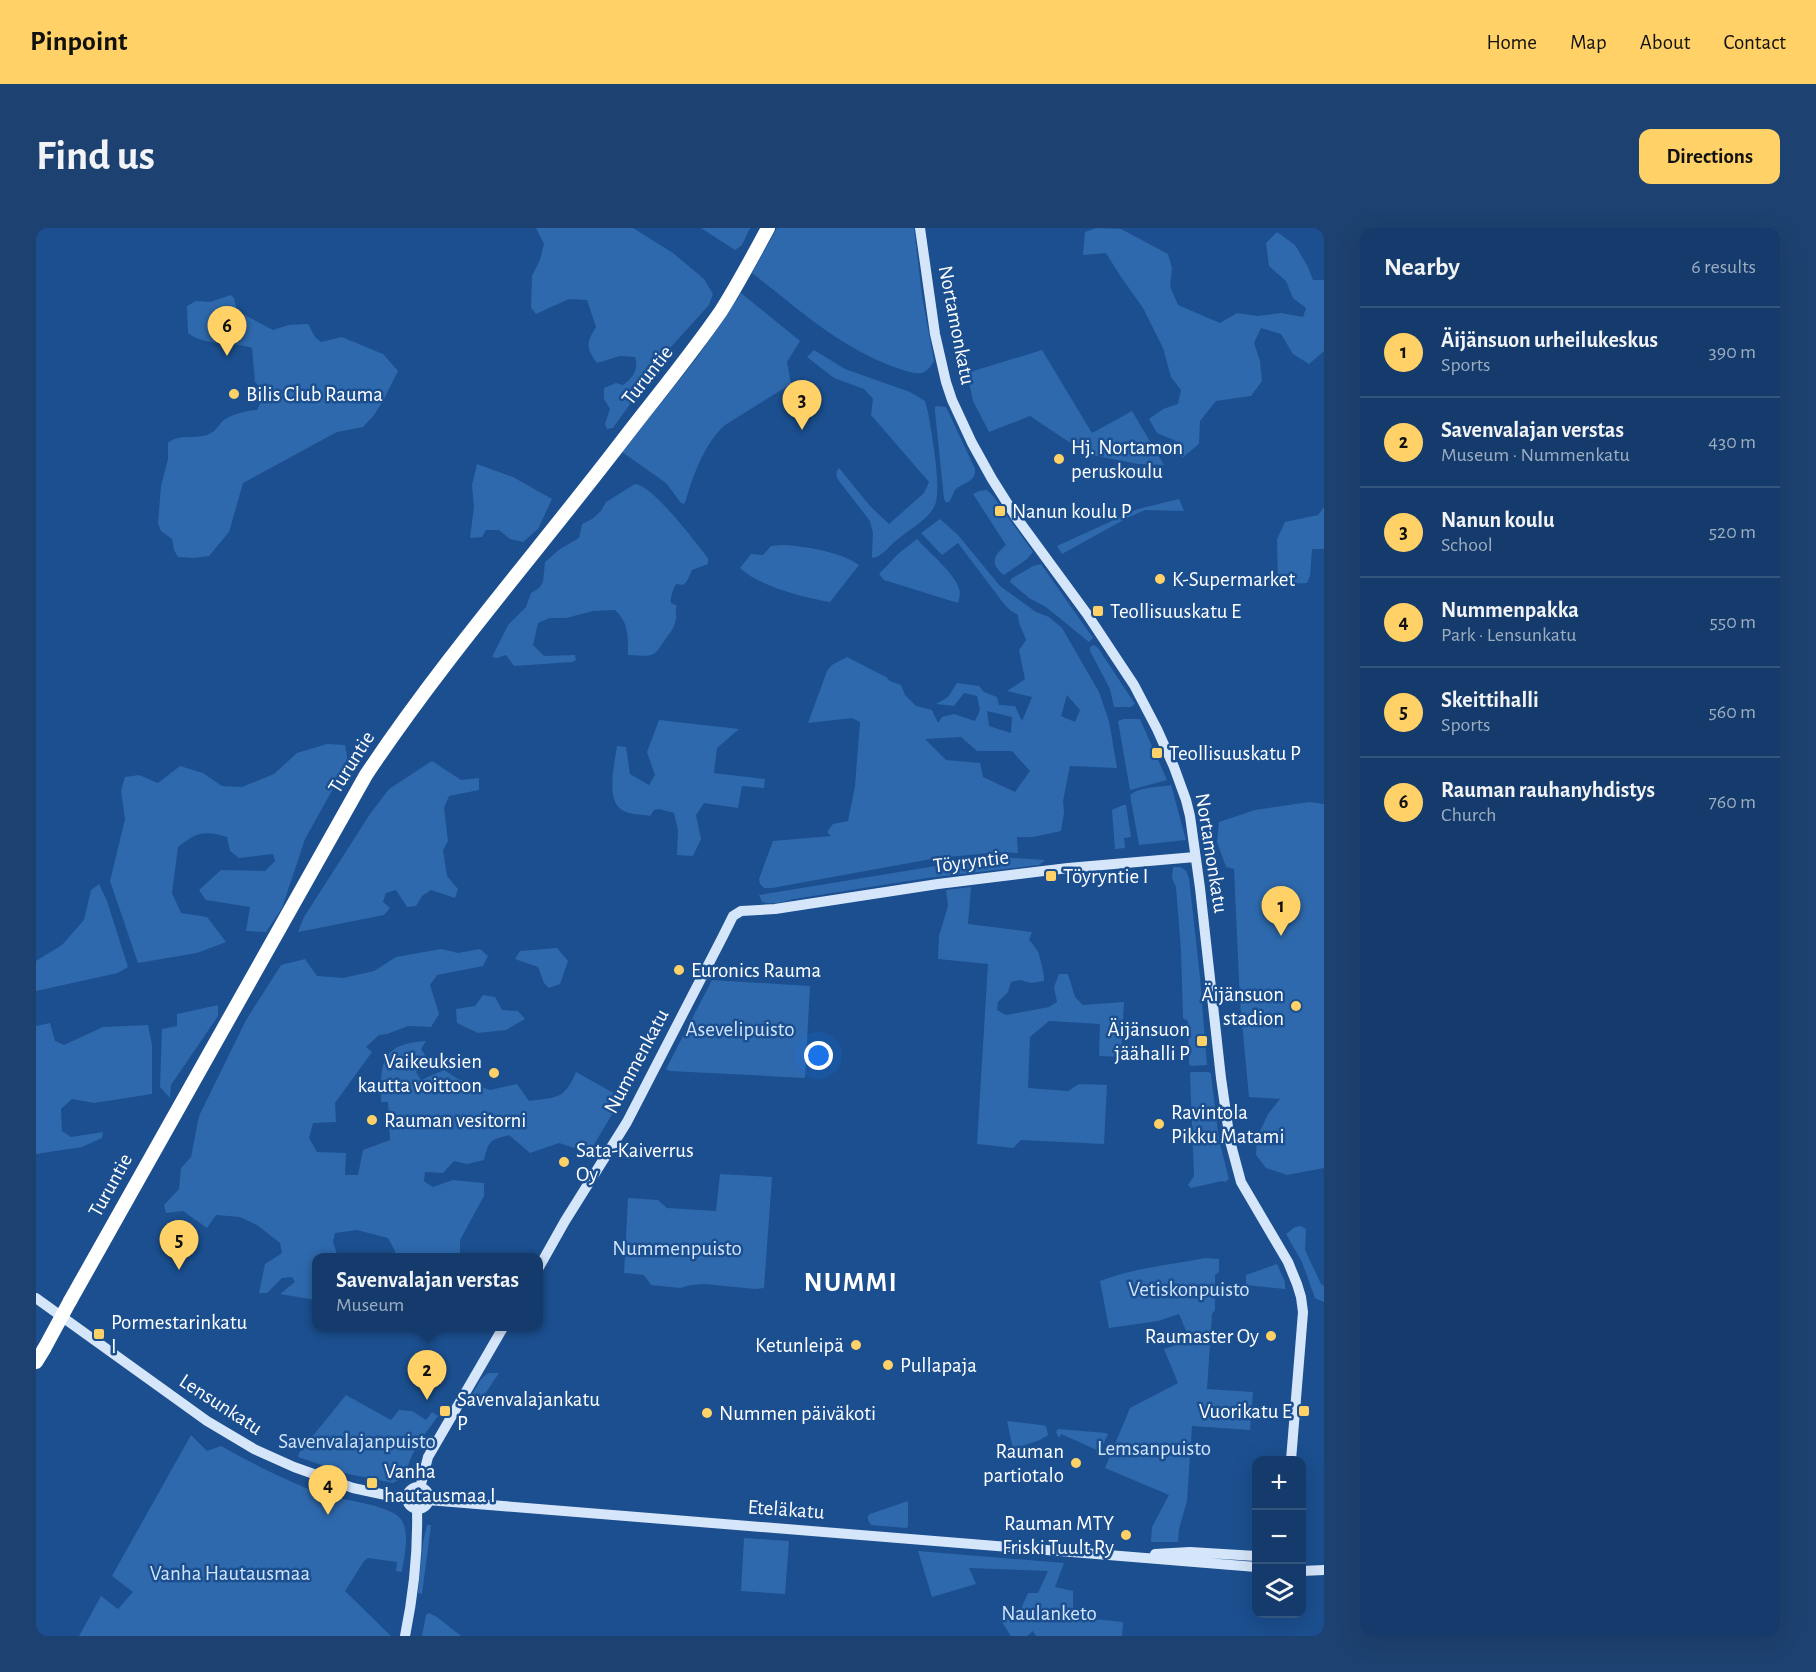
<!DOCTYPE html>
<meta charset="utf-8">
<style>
:root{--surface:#143b6b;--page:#1d4271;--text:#f1f3f6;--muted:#9dadc1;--line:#33557e;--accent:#ffd166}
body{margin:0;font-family:"Alegreya Sans",sans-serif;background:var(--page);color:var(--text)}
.controls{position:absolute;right:18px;bottom:18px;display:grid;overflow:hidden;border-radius:12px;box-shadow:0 6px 24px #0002}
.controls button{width:54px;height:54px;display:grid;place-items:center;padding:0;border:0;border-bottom:2px solid var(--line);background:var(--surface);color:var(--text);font:30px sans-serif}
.you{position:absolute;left:783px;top:828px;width:21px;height:21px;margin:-15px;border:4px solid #fff;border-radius:50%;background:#1a73e8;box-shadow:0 0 0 9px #1a73e833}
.badge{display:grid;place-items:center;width:39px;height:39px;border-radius:50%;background:var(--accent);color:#111;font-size:20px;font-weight:700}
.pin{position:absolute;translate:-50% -50px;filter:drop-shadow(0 2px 3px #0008)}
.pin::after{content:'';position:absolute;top:32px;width:21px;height:18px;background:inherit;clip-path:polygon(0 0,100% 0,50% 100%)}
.popup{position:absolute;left:276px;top:1025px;width:231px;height:78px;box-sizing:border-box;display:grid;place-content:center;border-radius:12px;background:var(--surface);filter:drop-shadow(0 2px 4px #0005);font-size:20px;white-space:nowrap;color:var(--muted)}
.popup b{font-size:22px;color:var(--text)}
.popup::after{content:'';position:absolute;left:50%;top:100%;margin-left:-12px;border:12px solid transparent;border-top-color:var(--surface)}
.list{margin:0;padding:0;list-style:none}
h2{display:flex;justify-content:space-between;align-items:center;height:78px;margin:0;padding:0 24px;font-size:26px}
h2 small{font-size:20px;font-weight:400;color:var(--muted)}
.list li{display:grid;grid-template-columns:39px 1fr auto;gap:18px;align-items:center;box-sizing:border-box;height:90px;padding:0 24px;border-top:2px solid var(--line)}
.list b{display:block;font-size:22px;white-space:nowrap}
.list p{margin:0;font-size:20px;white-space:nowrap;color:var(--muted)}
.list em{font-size:20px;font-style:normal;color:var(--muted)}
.icon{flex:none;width:33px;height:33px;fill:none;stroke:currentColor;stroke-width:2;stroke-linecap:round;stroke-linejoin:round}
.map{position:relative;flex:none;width:1288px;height:1408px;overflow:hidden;border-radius:12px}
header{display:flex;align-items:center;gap:36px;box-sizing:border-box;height:84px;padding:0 30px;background:var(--accent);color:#111}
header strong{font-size:28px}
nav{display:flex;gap:33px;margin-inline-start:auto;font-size:21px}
.intro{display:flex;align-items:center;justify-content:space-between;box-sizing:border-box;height:144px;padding:0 36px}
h1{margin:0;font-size:42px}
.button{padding:15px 27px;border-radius:12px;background:var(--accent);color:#111;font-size:21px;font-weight:700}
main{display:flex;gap:36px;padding:0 36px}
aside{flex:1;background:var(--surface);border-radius:12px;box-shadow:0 6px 24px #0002}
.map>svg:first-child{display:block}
.green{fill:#2e69ad;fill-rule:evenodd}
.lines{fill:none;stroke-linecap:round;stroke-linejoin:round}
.secondary{stroke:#d6e6fa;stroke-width:10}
.highway{stroke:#fff;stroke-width:14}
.highway-bridge{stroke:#fff;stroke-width:14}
.poi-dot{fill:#ffd166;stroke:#1b4f8f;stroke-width:2}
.labels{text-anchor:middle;stroke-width:5;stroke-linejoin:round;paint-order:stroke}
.street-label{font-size:21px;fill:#fff;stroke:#1b4f8f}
.poi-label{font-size:21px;fill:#fff;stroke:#1b4f8f;text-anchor:start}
.park-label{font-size:21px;fill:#cfe3fa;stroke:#1b4f8f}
.district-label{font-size:27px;font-weight:bold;letter-spacing:1.5px;fill:#fff;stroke:#1b4f8f}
</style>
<header>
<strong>Pinpoint</strong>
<nav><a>Home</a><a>Map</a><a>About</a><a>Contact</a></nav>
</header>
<div class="intro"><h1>Find us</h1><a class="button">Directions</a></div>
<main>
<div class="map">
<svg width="1288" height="1408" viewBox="0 0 1288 1408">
<rect width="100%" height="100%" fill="#1b4f8f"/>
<path class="green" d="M 500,0 L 597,0 L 637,25 L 668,51 L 677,66 L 673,77 L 634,120 L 577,200 L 571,201 L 569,196 L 574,181 L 568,171 L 568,160 L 580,155 L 587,157 C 597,150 603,141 599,129 L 584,128 L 561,135 C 550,120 550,115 560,99 L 551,72 L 533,71 L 500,86 L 495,80 L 496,48 L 504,32 L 508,16 Z
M 665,0 L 714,0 L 706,17 L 699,22 Z
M 741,0 L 878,0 L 886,68 L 898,133 C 895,138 891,144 885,145 C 876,146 865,141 858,139 C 803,119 761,80 716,45 Z
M 1060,0 L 1085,1 L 1132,26 L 1136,40 L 1134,58 L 1142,77 L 1184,95 L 1201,85 L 1221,88 L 1245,85 L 1267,89 L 1270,80 L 1257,70 L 1250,53 L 1233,38 L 1230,15 L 1241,4 L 1259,17 L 1272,39 L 1277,52 L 1288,52 L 1288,123 L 1273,136 L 1257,126 L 1245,106 L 1225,100 L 1218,115 L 1224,133 L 1226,153 L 1215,168 L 1180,173 L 1164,193 L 1163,216 L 1146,230 L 1140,213 L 1121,205 L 1113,191 L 1127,181 L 1142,176 L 1145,162 L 1135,149 L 1127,120 L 1107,80 L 1085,49 L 1070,25 L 1047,27 L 1049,4 Z
M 705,65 L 764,113 L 751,134 L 755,156 L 689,197 C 669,215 657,247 650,272 L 648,276 L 645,275 L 630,255 L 586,224 L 663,127 Z
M 195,67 L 198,70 L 201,83 L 237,102 L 253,97 L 272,96 L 279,109 L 285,114 L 306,109 L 347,126 L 362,143 L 347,173 L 338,187 L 327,199 L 301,204 L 207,255 L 193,304 L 173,328 L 158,330 L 142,329 L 138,322 L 136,311 L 125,303 L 122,295 L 125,258 L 132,231 L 132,215 C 143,205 160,212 173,206 C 179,204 182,198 186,194 C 192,187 213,182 221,182 L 226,171 L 226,162 L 219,154 L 216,120 C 195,113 171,119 152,105 L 151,78 L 160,73 L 174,74 Z
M 778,122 L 809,141 L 874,164 L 889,173 L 892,184 C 895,204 908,266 897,281 C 889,293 873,302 862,311 C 854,317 846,329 836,330 L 836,327 L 837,305 L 834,293 L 803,253 C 800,248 799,245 803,240 L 834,278 L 853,296 L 888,265 L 893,254 L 835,187 L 837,171 L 828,161 L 798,150 L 771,129 Z
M 1006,122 L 1056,205 L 1096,183 L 1128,237 L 1102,236 L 1051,226 L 994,188 L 953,204 L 937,173 L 931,145 Z
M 901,178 L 910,179 L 911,181 L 939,241 C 940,254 929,254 920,261 C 917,264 916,270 913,274 L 910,274 L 908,271 L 899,183 L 899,179 Z
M 441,236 L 477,249 L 516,271 L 502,301 L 487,314 L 474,311 L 463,302 L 450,302 L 446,309 L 434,310 L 438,279 L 436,257 Z
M 599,256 C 616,256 660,315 672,330 L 672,336 L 656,342 L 651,353 L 647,357 L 640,356 C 637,362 634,369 635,375 L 641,378 C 638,384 641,385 640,391 C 639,398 635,404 631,409 C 616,431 620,428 592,427 C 592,409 593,395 579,382 L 557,383 L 530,390 L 514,390 L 502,395 L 497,417 L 508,428 L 539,427 L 540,432 L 536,434 L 478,438 L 470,427 L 461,430 L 456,429 L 472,397 L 490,379 L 495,365 L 503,360 L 507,354 L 509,334 L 524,321 L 543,310 L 546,296 L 556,291 L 565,283 L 570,274 Z
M 951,262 L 957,268 L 997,324 L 991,331 L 968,347 C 953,336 958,327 970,317 L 937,266 L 943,263 Z
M 1143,271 L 1148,283 L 1109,282 L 1093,289 L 1026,326 L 1021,318 L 1102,281 Z
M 1288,279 L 1288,321 L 1276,321 L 1274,348 L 1271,355 L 1252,356 L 1242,351 L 1241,311 L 1249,294 L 1282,287 Z
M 904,291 L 922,307 L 964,358 L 1000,384 L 1013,389 L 1026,400 L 1063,464 L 1073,493 L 1081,540 L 1034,538 L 1027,573 L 1028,585 L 1025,603 L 997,609 L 981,609 L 982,625 L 964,624 L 901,630 L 736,660 L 728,660 L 724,656 L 723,651 L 737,613 L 795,608 L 791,604 L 797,596 L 812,593 L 819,558 L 824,494 L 816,490 L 772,495 L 791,443 L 796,437 L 811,429 L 850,449 L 854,453 L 865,457 L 869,467 L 880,478 L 896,482 L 902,495 L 906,489 L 918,486 L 939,493 L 944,482 L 941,468 L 928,465 L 918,478 L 900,476 L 912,469 L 921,455 L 943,458 L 948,464 L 961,469 L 963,477 L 979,478 L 986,493 L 996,469 L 971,463 L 989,451 L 983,422 L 990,412 C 987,403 982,396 982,387 L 975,383 L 968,376 L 922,315 L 906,327 L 885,305 ZM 1031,467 L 1044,482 L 1039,494 L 1025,488 ZM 951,483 L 976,489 L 975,505 L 953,498 ZM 925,509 L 941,523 L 976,523 L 994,543 L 979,564 L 947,549 L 944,535 L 910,532 L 889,511 Z
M 881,311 C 892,324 919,345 923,361 C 925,366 923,371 922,375 L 848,352 L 843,346 L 862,326 Z
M 747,317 C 767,318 806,324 823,337 L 794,374 C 768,369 724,359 704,340 L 715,326 L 727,327 L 735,318 Z
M 1005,336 L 1057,410 L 1053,414 L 1010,379 L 993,370 L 974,354 L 975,351 L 997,338 Z
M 1058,417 L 1062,420 L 1099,476 L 1095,479 L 1078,479 L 1074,461 L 1054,423 L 1054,419 Z
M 1088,491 L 1104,491 L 1131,552 L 1094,562 L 1082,493 Z
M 623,492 L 703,501 L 681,520 L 678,545 L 729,551 L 728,560 L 706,558 L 702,580 L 668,575 L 660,587 L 665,611 L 657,628 L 641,627 L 642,602 L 638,585 L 623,581 L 618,582 L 614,588 C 606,586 593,587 586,582 C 569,572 579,534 581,518 L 590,519 L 594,546 L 613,557 L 619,547 L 611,524 Z
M 291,516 L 309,517 L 312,534 L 269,611 L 246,680 L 230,704 L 210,703 L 214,679 L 170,672 L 163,662 L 185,642 L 229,643 L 239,633 L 237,626 L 203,630 L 194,623 L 191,609 C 169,602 160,604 142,619 L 136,665 L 145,685 L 171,689 L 190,714 L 161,725 L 102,735 L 74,653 L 89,591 L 85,563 L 89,549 L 103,547 L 122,555 L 144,538 L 167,545 L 186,558 L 206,559 L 238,546 L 261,525 Z
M 396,533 L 425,552 L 443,550 L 443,562 L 413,568 L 408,580 L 412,613 L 407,622 L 411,648 L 422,661 L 419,670 L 395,662 L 386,668 L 380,678 L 371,679 L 360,662 L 350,665 L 347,674 L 354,680 L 348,687 L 262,704 L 268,689 L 334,586 L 353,561 Z
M 1135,557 L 1150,612 L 1103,617 L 1094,567 C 1105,558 1122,560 1135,557 Z
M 1273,574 L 1288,576 L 1288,940 L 1251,947 L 1230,940 L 1220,927 L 1221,910 L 1232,886 L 1244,871 L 1213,869 L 1204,773 L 1198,641 L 1190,639 L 1181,614 L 1183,594 L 1219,582 Z
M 1087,577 L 1090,577 L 1095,609 L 1088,610 L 1089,620 L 1079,621 L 1076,582 Z
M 965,629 L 1009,632 L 1003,637 L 891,650 L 758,671 C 747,674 737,677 726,674 L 723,667 L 906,637 Z
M 1137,639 L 1145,639 L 1150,643 L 1153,650 L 1164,749 L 1171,837 L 1155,838 L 1153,836 L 1152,793 L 1147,790 L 1145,722 L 1140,659 L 1136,650 Z
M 63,656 L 71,673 L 92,739 L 82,745 L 0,763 L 0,733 L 26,717 L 48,692 L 55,662 Z
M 935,659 L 932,696 L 996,704 L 993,712 C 996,715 1000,720 1002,724 C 1004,728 1009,749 1008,753 L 995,755 L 984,752 L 975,754 L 972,764 L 962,774 L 961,782 L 970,787 L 1013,779 L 1021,774 L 1018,759 L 1023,746 L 1032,746 L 1039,769 L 1047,777 L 1088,774 L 1085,829 L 1063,828 L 1064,796 L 1013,793 L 994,809 L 992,860 L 1032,863 L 1043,856 L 1071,857 L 1068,916 L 985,912 L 977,920 L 941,916 L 952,736 L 902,731 L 903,708 L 912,678 L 910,662 Z
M 521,720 L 532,733 L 524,756 L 513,760 L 508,755 L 502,739 L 479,731 L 484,723 Z
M 405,721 L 422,725 L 444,721 L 452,728 L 447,738 L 401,747 L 394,757 L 403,786 L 395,799 L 372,798 L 351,806 L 343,807 L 330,819 L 336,824 L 299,875 L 300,894 L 277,895 L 273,910 L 281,924 L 310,925 L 309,947 L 322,947 L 327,922 L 354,912 L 352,874 L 345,874 C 344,834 345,816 390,813 L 385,821 L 391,830 L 380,844 L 385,852 L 408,842 L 422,851 L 454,862 L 481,856 L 493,873 C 521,869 528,872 540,844 L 581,867 L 581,878 L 553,925 L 523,915 L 494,925 L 473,907 C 454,912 453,912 448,932 L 431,936 L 418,933 L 407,945 L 389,944 L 388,953 L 397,959 L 417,952 L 448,955 L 448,968 L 424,1012 L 424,1029 L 358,1029 L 359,1023 L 352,1010 L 321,1002 L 299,1005 L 297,1014 L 302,1029 L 280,1030 L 280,1072 L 244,1066 L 259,1054 L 256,1049 L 246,1050 L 231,1065 L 223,1065 L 229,1036 L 246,1025 L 244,1015 L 221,997 L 204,989 L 180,987 L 171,1000 L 147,983 L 130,985 L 128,977 L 143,961 L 145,940 L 155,929 L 163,888 L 210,792 L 245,737 L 269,731 L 281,748 L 307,750 L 338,743 L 360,729 Z
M 676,752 L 774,758 L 769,850 L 634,843 L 630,841 Z
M 447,767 L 459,769 L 466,782 L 482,783 L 489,791 L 470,802 L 442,805 L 421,795 L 420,781 L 439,778 Z
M 182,777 L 182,788 L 135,857 L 134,870 L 124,859 L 126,801 L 141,798 L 141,786 Z
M 14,795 L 19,813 L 28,817 L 67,799 L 112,797 L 116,817 L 116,866 L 58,875 L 36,871 L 25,881 L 26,903 L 35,909 L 67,904 L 66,910 L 46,919 L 0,926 L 0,798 Z
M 1155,844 L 1173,844 L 1175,846 L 1183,912 L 1193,951 L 1189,954 L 1186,953 L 1155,960 L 1152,957 L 1158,948 L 1154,846 Z
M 684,946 L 736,949 L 728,1060 L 719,1061 L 668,1056 L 655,1057 L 644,1060 L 615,1057 L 608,1047 L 588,1045 L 592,970 L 622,972 L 631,980 L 680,983 Z
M 1265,998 L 1270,1001 L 1269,1022 L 1285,1056 L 1288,1058 L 1288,1074 L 1279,1070 L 1266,1034 L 1250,1006 L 1259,999 Z
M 1169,1030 L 1183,1031 L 1183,1044 L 1179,1047 L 1179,1082 L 1176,1086 L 1171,1161 L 1217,1164 L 1214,1202 L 1156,1198 L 1151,1273 L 1143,1301 L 1142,1314 L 1115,1314 L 1116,1299 L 1133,1267 L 1069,1240 L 1094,1180 L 1142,1155 L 1128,1121 L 1154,1112 L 1143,1086 L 1122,1093 L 1073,1100 L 1064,1053 C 1097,1040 1135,1037 1169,1030 Z
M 1241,1036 L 1249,1054 L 1249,1061 L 1210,1057 L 1210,1047 Z
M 452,1145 L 463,1145 L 439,1181 L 431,1175 L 445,1151 Z
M 310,1167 L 355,1192 L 363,1182 L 376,1183 L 390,1192 L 396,1184 L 402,1188 C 389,1206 373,1225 370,1247 L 357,1255 L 312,1246 L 262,1229 L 263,1225 Z
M 971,1193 L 1005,1197 L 1010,1198 L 1012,1207 L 1004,1212 L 977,1221 Z
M 1022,1201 L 1070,1205 L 1072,1206 L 1062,1227 L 1060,1226 L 1061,1222 L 1025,1206 L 1023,1210 L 1020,1204 Z
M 155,1207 L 171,1223 L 185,1218 C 218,1236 253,1255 290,1267 C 307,1272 353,1277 364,1290 C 375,1303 368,1328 366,1344 L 360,1343 L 361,1334 L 332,1330 L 328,1333 L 309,1363 L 355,1408 L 43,1408 L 65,1368 L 82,1381 L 97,1364 L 76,1348 Z
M 872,1273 L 872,1299 L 870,1300 L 835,1297 L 832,1292 L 832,1288 L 834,1286 Z
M 391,1297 L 395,1297 L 386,1366 L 382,1365 L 387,1315 Z
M 708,1310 L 753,1313 L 749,1366 L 705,1363 Z
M 882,1323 L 1028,1335 L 1019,1359 L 1037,1363 L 1037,1389 L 1087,1394 L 1086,1408 L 1000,1408 L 997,1403 L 991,1408 L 975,1408 L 964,1391 L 985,1381 L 992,1365 L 1002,1365 L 1012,1343 L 933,1340 L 940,1356 L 896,1369 Z
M 393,1385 L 401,1389 L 425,1408 L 386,1408 L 390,1387 Z"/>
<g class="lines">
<path class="secondary" d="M 884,0 L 899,106 L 910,154 L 916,172 L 936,215 L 956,251 L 980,289 L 1051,386 L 1098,457 L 1121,501 L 1138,539 L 1150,572 L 1154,588 L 1164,660 L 1185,850 L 1194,913 L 1205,954 L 1252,1034 L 1261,1056 L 1265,1069 L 1267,1084 L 1265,1109 L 1255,1232
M 502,1041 L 529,993 L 591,894 L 686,710 L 697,688 L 705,683 L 739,681 L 902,656 L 1032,640 L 1159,629
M 0,1070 L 171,1193 L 218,1221 L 258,1239 L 317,1260 L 359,1269 L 371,1269
M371 1270a11 11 0 1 1 22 0a11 11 0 1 1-22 0Z
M 384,1260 L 392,1229 L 468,1098
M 392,1272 L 1220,1339
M 1119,1326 L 1154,1324 L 1220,1328
M 1266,1343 L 1288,1342
M 369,1408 C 377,1369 382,1321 381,1281"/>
<path class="highway" d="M 34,1073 L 330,547 C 408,430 501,324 586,213 C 619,170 654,128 685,83 C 702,56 717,28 732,0
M 0,1134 L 8,1121"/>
<path class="highway-bridge" d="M 8,1121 L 34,1073"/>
</g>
<g class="poi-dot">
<circle cx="198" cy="166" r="6"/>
<circle cx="1023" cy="231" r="6"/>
<rect x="958" y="277" width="12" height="12" rx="3"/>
<circle cx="1124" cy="351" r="6"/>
<rect x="1056" y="377" width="12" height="12" rx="3"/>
<rect x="1115" y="519" width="12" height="12" rx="3"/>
<rect x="1009" y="642" width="12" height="12" rx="3"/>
<circle cx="643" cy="742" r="6"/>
<circle cx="1260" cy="778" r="6"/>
<rect x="1160" y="807" width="12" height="12" rx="3"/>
<circle cx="458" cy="845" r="6"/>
<circle cx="336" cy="892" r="6"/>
<circle cx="1123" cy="896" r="6"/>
<circle cx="528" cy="934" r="6"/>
<rect x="57" y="1100" width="12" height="12" rx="3"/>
<circle cx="1235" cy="1108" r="6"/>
<circle cx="820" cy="1117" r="6"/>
<circle cx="852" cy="1137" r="6"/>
<rect x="403" y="1177" width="12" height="12" rx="3"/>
<rect x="1262" y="1177" width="12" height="12" rx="3"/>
<circle cx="671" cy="1185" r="6"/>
<circle cx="1040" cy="1235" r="6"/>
<rect x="330" y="1249" width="12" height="12" rx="3"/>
<circle cx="1090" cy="1307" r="6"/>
</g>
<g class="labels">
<g class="street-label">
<text transform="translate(921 97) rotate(79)" y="7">Nortamonkatu</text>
<text transform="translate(611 147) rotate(-52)" y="7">Turuntie</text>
<text transform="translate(315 534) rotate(-58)" y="7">Turuntie</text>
<text transform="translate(1176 625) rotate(81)" y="7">Nortamonkatu</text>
<text transform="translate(935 633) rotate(-7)" y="7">Töyryntie</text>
<text transform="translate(600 833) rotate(-62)" y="7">Nummenkatu</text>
<text transform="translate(74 957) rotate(-61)" y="7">Turuntie</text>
<text transform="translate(185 1176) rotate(33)" y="7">Lensunkatu</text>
<text transform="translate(750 1281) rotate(4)" y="7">Eteläkatu</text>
</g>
<g class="poi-label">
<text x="210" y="173">Bilis Club Rauma</text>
<text x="1035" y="226">Hj. Nortamon<tspan x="1035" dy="24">peruskoulu</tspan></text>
<text x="976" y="290">Nanun koulu P</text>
<text x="1136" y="358">K-Supermarket</text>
<text x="1074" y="390">Teollisuuskatu E</text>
<text x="1133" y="532">Teollisuuskatu P</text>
<text x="1027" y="655">Töyryntie I</text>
<text x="655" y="749">Euronics Rauma</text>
<text x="1248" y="773" text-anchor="end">Äijänsuon<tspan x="1248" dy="24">stadion</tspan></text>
<text x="1154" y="808" text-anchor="end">Äijänsuon<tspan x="1154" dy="24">jäähalli P</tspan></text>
<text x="446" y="840" text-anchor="end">Vaikeuksien<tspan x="446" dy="24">kautta voittoon</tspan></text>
<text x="1135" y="891">Ravintola<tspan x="1135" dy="24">Pikku Matami</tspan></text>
<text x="348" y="899">Rauman vesitorni</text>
<text x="540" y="929">Sata-Kaiverrus<tspan x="540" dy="24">Oy</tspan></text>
<text x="75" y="1101">Pormestarinkatu<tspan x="75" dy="24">I</tspan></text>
<text x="1223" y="1115" text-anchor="end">Raumaster Oy</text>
<text x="808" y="1124" text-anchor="end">Ketunleipä</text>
<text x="864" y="1144">Pullapaja</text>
<text x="421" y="1178">Savenvalajankatu<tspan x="421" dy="24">P</tspan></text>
<text x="1256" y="1190" text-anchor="end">Vuorikatu E</text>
<text x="683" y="1192">Nummen päiväkoti</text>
<text x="1028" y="1230" text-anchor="end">Rauman<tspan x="1028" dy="24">partiotalo</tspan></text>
<text x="348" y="1250">Vanha<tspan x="348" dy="24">hautausmaa I</tspan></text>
<text x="1078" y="1302" text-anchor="end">Rauman MTY<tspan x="1078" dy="24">Friski Tuult Ry</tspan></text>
</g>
<g class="park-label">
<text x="704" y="808">Asevelipuisto</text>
<text x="641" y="1027">Nummenpuisto</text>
<text x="1153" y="1068">Vetiskonpuisto</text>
<text x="321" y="1220">Savenvalajanpuisto</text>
<text x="1118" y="1227">Lemsanpuisto</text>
<text x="194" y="1352">Vanha Hautausmaa</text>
<text x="1013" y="1392">Naulanketo</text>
</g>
<g class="district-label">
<text x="815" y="1063">NUMMI</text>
</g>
</g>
</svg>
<div class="controls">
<button>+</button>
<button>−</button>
<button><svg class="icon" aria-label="layers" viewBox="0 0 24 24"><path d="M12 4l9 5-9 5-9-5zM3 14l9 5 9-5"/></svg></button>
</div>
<div class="you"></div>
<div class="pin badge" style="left:1245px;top:708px">1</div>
<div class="pin badge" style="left:391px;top:1172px">2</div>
<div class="popup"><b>Savenvalajan verstas</b>Museum</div>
<div class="pin badge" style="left:766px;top:202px">3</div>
<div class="pin badge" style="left:292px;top:1287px">4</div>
<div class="pin badge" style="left:143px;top:1042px">5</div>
<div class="pin badge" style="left:191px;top:128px">6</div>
</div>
<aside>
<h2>Nearby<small>6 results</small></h2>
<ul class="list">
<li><span class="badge">1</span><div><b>Äijänsuon urheilukeskus</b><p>Sports</p></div><em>390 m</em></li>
<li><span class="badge">2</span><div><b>Savenvalajan verstas</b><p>Museum · Nummenkatu</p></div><em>430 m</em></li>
<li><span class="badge">3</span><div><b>Nanun koulu</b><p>School</p></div><em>520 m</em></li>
<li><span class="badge">4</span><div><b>Nummenpakka</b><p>Park · Lensunkatu</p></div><em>550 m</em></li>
<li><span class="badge">5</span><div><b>Skeittihalli</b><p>Sports</p></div><em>560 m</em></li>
<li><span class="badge">6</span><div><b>Rauman rauhanyhdistys</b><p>Church</p></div><em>760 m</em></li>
</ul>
</aside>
</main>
